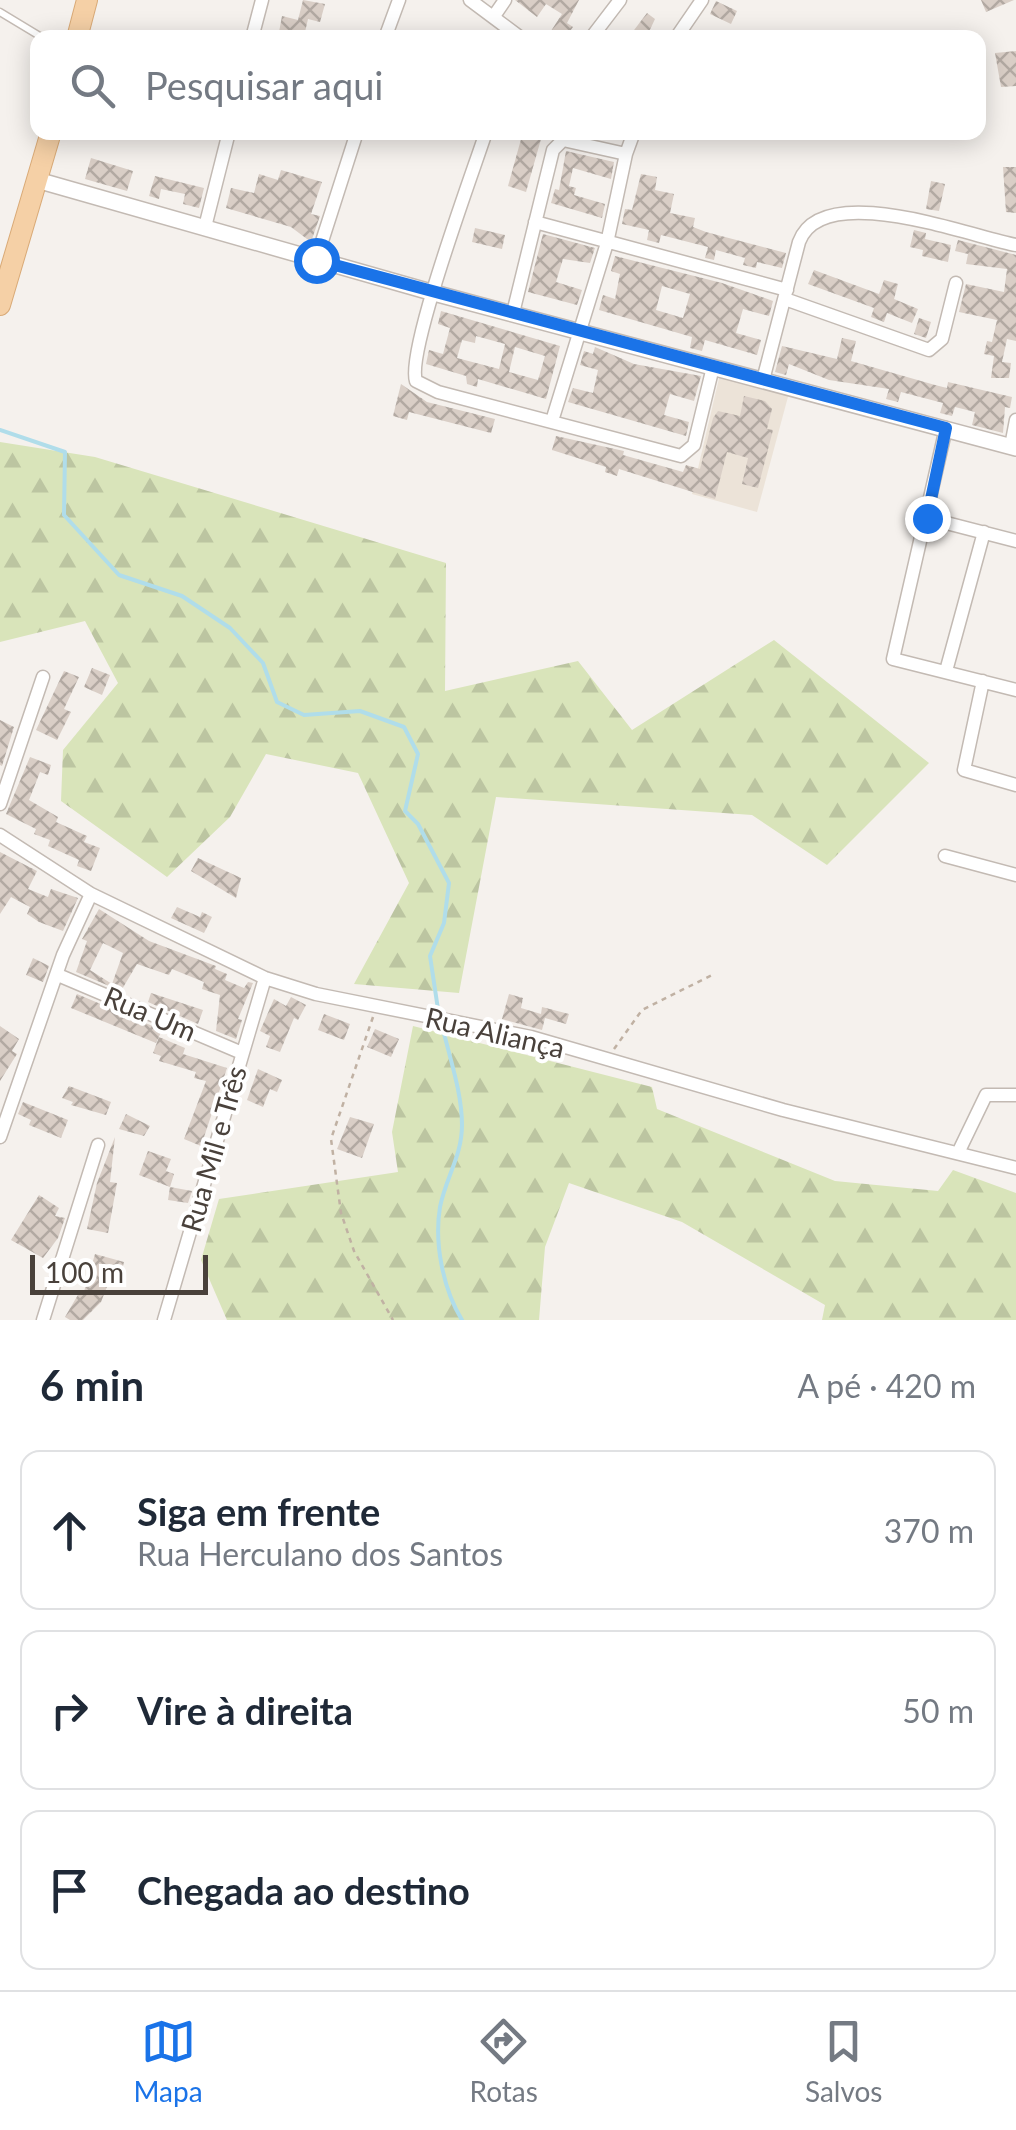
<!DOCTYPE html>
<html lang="pt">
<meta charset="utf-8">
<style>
:root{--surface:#fff;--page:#f2f2f3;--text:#1f2937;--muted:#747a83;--line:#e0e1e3;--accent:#1a73e8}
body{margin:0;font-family:Lato,sans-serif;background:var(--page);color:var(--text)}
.scale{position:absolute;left:30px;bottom:25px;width:178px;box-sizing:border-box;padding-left:10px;border:5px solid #49413b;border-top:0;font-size:28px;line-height:35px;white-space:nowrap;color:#49413b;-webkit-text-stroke:8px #fff;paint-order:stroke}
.stop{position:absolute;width:30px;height:30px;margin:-22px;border:8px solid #1a73e8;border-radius:50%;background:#fff}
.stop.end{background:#1a73e8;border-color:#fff;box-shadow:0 2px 10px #0008}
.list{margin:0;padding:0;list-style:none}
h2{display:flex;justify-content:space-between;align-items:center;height:130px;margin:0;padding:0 40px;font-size:42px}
h2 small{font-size:32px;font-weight:400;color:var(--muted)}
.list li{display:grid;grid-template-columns:65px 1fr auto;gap:30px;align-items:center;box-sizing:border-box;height:160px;margin:0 20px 20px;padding:0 20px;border:2px solid var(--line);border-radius:20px}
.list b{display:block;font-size:38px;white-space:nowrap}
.list p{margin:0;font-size:32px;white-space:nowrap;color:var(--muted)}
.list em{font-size:32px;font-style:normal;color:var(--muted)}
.icon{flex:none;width:55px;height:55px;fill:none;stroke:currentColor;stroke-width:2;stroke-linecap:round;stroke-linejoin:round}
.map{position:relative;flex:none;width:1016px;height:1320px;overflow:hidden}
.search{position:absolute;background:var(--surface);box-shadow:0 5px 25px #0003;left:30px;right:30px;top:30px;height:110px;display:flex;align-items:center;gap:25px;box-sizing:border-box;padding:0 35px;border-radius:20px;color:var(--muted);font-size:38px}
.sheet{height:670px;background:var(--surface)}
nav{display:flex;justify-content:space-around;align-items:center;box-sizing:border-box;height:140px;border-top:2px solid var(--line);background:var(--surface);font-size:28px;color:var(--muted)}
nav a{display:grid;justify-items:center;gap:5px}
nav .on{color:var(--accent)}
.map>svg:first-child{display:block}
.education{fill:#ece3d8}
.forest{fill:url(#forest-firs)}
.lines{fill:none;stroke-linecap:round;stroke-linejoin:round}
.stream{stroke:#b0ddea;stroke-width:4}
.building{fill:url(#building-cross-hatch);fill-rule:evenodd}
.service-casing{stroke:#c3bab3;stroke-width:9}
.minor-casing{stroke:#c3bab3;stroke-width:15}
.tertiary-casing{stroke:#c3bab3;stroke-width:18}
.primary-casing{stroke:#d9aa77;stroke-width:22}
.path{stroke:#c0b1a3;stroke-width:2.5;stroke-dasharray:5 5;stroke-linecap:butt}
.service{stroke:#fff;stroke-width:6}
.minor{stroke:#fff;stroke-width:12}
.tertiary{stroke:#fff;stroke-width:15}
.primary{stroke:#f5d0a6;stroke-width:20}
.route{stroke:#1a73e8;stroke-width:12}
.labels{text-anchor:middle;stroke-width:8;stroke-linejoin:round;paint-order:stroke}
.street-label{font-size:28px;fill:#49413b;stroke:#fff}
</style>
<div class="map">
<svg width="1016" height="1320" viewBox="0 0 1016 1320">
<defs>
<pattern id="forest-firs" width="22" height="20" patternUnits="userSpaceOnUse" patternTransform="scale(2.5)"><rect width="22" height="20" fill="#d9e4ba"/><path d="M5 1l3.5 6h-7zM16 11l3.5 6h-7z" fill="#bcc5a1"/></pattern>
<pattern id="building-cross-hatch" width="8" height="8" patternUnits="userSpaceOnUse" patternTransform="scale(2.5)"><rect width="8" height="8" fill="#d9cec6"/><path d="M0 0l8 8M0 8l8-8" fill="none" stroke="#b2a9a2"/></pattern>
</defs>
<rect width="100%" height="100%" fill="#f5f1ed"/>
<path class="education" d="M 720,374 L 789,393 L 757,512 L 692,494 Z"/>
<path class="forest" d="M 0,442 L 95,457 L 446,563 L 445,691 L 578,661 L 632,730 L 774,640 L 929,763 L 827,865 L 752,815 L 496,797 L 459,993 L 354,984 L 409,883 L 358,773 L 266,754 L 230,817 L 167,877 L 61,801 L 63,750 L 118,683 L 85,621 L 0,642 Z
M 413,1026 L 652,1087 L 657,1109 L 835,1181 L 938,1191 L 953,1170 L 1016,1193 L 1016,1320 L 822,1320 L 825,1305 L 682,1222 L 569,1183 L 545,1247 L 539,1320 L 227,1320 L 201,1260 L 219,1199 L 398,1172 L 392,1132 Z"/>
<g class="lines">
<path class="stream" d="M 0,430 L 65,452 L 64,515 L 119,575 L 182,596 L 230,628 L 263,663 L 277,702 L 304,715 L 360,711 L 404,727 L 418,754 L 405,811 L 418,824 L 449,883 L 444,923 L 430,956 L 439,1016
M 442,1025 C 449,1056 462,1092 462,1125 C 462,1156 446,1177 440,1207 C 434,1243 443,1289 462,1320"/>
</g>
<path class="building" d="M 303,0 L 325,4 L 320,22 L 308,19 L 305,32 L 279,32 L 282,16 L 298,20 Z
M 515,0 L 579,0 L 567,23 L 573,27 L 565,38 L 551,31 L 562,14 L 546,4 L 537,17 Z
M 981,0 L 1014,0 L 986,12 Z
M 716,1 L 737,11 L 731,24 L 710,14 Z
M 647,13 L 655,19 L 646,38 L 628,38 Z
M 1016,51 L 1016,86 L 1001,87 L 995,53 Z
M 523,132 L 543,132 L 526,192 L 508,186 Z
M 566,151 L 614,162 L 611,179 L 573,168 L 569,186 L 576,188 L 574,195 L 605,204 L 602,218 L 551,203 L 555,189 L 559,190 Z
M 91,158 L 133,171 L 127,191 L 85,179 Z
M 1003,167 L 1016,167 L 1016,213 L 1006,212 Z
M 281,170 L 322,182 L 311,214 L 320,216 L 311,242 L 291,227 L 226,208 L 231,188 L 254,193 L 259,174 L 278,180 Z
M 641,174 L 657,177 L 655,190 L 674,194 L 670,213 L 695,218 L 693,227 L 706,232 L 786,253 L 782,268 L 757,262 L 756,268 L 743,265 L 745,258 L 716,250 L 714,260 L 705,258 L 708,247 L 661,235 L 659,243 L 647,240 L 649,230 L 622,224 L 625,209 L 632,210 Z
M 155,176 L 204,188 L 199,208 L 183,204 L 185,194 L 161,189 L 159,199 L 149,196 Z
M 931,181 L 945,184 L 939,211 L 926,209 Z
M 475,228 L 505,235 L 502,249 L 472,242 Z
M 914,230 L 926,233 L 925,239 L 951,245 L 948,262 L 922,256 L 923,250 L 910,247 Z
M 543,234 L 595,248 L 590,263 L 563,259 L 556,282 L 582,290 L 577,305 L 528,292 Z
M 958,240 L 1016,255 L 1016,341 L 1007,339 L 1002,362 L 1011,363 L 1009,378 L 991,378 L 994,356 L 984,354 L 987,341 L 992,342 L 997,320 L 959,312 L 966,284 L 1004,292 L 1007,269 L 966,264 L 968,254 L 955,251 Z
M 615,256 L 722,283 L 773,301 L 769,316 L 743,309 L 736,333 L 761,340 L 757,355 L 705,340 L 702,351 L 690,348 L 692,337 L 599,310 L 603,295 L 615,299 L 620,274 L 611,271 ZM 662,286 L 690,294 L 683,318 L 656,310 Z
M 814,270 L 879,294 L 884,280 L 898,284 L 894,299 L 918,309 L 912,323 L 887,313 L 884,322 L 871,317 L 874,308 L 808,284 Z
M 441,311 L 560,346 L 546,399 L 478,379 L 477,387 L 467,384 L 466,376 L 426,364 L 429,350 L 443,354 L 450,328 L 438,324 ZM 476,336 L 505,344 L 499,369 L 457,358 L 462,340 L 475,343 ZM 515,347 L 545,356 L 538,380 L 509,372 Z
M 919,318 L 931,322 L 926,338 L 914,334 Z
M 842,338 L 856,341 L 851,361 L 935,385 L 947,388 L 948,382 L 1012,397 L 1010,408 L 1005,407 L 1003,433 L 972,425 L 975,412 L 955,407 L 952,416 L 940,413 L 943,403 L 901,392 L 898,402 L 886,399 L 889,389 L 829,380 L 789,364 L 786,375 L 775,372 L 782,346 L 837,359 Z
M 595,347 L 634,364 L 701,376 L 694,401 L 670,394 L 664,415 L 689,422 L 686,436 L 568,402 L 573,388 L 593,393 L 598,370 L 580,365 L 584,351 L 593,354 Z
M 401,384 L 427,402 L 495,419 L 491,433 L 409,412 L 407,420 L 393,416 Z
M 744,396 L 765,401 L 772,409 L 767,429 L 773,430 L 758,488 L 742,484 L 748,458 L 727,452 L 715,499 L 619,469 L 617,476 L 605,472 L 606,467 L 552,450 L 556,436 L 624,451 L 623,455 L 683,472 L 686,465 L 700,469 L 713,418 L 718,411 L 740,416 Z
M 92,668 L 110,675 L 102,695 L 84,687 Z
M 64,671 L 79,677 L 64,709 L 71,712 L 57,740 L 36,730 Z
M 0,720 L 14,727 L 2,766 L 0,765 Z
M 30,757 L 51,765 L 48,775 L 40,772 L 29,800 L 58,817 L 56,822 L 87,836 L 84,842 L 100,848 L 91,871 L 77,866 L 79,860 L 48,846 L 50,840 L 34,834 L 36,829 L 6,814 Z
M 0,852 L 37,871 L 28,889 L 48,897 L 51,889 L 78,898 L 63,931 L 39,922 L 27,914 L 30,907 L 11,897 L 0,914 Z
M 198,858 L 241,878 L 236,898 L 191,871 Z
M 177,907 L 200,917 L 202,912 L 212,917 L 204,933 L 171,918 Z
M 99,909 L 149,941 L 216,966 L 215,969 L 227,974 L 225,980 L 244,988 L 248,982 L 253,983 L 238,1019 L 242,1020 L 236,1039 L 216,1031 L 220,995 L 202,989 L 204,982 L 172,969 L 169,975 L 137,964 L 121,991 L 76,972 L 87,941 L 82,939 ZM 103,943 L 123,953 L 112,984 L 90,970 Z
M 33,958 L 49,966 L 43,982 L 26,975 Z
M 151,993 L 203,1010 L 198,1024 L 148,1002 Z
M 77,994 L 162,1030 L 156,1043 L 71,1008 Z
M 509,994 L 523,998 L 521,1008 L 541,1014 L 542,1007 L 569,1014 L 566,1024 L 545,1018 L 542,1030 L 502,1019 Z
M 291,997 L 306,1005 L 298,1020 L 294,1018 L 280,1052 L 266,1047 L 270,1036 L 260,1031 L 274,999 L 286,1006 Z
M 324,1014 L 350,1024 L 344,1040 L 318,1030 Z
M 0,1026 L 19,1039 L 12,1051 L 17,1054 L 0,1081 Z
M 375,1029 L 399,1039 L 391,1057 L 367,1047 Z
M 159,1037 L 185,1048 L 183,1054 L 227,1068 L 201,1146 L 184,1139 L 206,1081 L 194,1078 L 196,1072 L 159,1061 L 161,1056 L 153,1053 Z
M 258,1069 L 282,1080 L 277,1092 L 270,1089 L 263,1107 L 247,1100 Z
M 69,1086 L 111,1102 L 106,1115 L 71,1105 L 73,1102 L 62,1098 Z
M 23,1102 L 68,1120 L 61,1138 L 29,1125 L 31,1120 L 18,1114 Z
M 126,1114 L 150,1126 L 144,1136 L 119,1129 Z
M 350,1117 L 374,1124 L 362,1158 L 337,1149 Z
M 115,1137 L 110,1182 L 117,1183 L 108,1233 L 87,1229 L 97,1183 Z
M 148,1151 L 171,1159 L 166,1171 L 174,1174 L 170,1187 L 139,1175 Z
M 170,1187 L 192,1191 L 188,1203 L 168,1200 Z
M 39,1195 L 59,1208 L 55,1216 L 65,1218 L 58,1238 L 43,1258 L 11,1240 Z
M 95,1254 L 124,1262 L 119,1282 L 110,1279 L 101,1302 L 83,1320 L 70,1320 L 65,1317 L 79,1293 L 83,1295 Z"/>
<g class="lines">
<defs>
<path id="service" d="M 0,12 L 43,38"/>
<path id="minor" d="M 470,0 L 521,38
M 494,16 L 505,0
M 252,38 L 262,0
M 385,38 L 399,0
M 591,38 L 620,0
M 676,38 L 702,0
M 486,132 C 473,172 406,352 416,381 L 438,392 L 681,456 L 694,445 L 713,367
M 535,222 L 787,290
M 205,227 L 229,132
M 316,260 L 357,132
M 785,299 L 929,350 L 942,339 L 956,283
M 513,313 L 553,150 L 563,140 L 626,154 L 634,132
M 763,380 L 799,242 C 822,179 969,236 1016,245
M 552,421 L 607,243 L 626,154
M 946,428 L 893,659 L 1016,690
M 1011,446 L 1016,420
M 927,518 L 1016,541
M 946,671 L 984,532
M 983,681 L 964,770 L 1016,785
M 0,804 L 43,677
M 0,835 L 91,894 L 265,978 L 316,994 L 531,1037 L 783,1110 L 1016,1168
M 945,856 L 1016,875
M 58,975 L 242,1053
M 0,1137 L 63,955 L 91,894
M 958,1153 L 986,1095 L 1016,1095
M 43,1320 L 98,1145
M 164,1320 L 265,978"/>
<path id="tertiary" d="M 37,180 L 434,293 L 1016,448"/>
<path id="primary" d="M 77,38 L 87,0
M 0,305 L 51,132"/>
</defs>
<use href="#service" class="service-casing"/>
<use href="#minor" class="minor-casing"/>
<use href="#tertiary" class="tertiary-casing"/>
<use href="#primary" class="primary-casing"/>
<path class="path" d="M 373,1017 L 331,1139 L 341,1213 L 354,1251 L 393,1320
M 614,1049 L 642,1010 L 714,974"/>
<use href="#service" class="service"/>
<use href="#minor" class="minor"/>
<use href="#tertiary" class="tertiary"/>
<use href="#primary" class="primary"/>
</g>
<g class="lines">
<path class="route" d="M 316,260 L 946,428 L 927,518"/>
</g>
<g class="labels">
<g class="street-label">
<text transform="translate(150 1014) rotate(23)" y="10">Rua Um</text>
<text transform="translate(495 1033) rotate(13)" y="10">Rua Aliança</text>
<text transform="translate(214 1149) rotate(-74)" y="10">Rua Mil e Três</text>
</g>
</g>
</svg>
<div class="scale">100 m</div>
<div class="stop" style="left:316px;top:260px"></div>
<div class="stop end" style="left:927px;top:518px"></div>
<div class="search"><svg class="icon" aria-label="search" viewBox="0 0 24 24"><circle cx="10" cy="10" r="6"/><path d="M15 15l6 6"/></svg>Pesquisar aqui</div>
</div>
<section class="sheet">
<h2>6 min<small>A pé · 420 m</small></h2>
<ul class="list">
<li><svg class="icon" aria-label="ahead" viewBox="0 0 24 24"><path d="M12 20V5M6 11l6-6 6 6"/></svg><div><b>Siga em frente</b><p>Rua Herculano dos Santos</p></div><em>370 m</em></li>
<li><svg class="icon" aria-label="right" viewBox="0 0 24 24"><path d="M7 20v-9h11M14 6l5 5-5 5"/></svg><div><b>Vire à direita</b></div><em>50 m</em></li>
<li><svg class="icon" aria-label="arrive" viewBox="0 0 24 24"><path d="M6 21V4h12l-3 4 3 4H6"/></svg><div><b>Chegada ao destino</b></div></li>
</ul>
</section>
<nav>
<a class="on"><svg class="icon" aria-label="map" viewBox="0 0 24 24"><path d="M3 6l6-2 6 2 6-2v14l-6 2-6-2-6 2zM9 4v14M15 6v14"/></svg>Mapa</a>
<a><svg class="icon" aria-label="directions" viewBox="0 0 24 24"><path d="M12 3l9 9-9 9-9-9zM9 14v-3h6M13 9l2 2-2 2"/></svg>Rotas</a>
<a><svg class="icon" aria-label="saved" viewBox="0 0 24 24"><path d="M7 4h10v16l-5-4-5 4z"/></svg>Salvos</a>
</nav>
